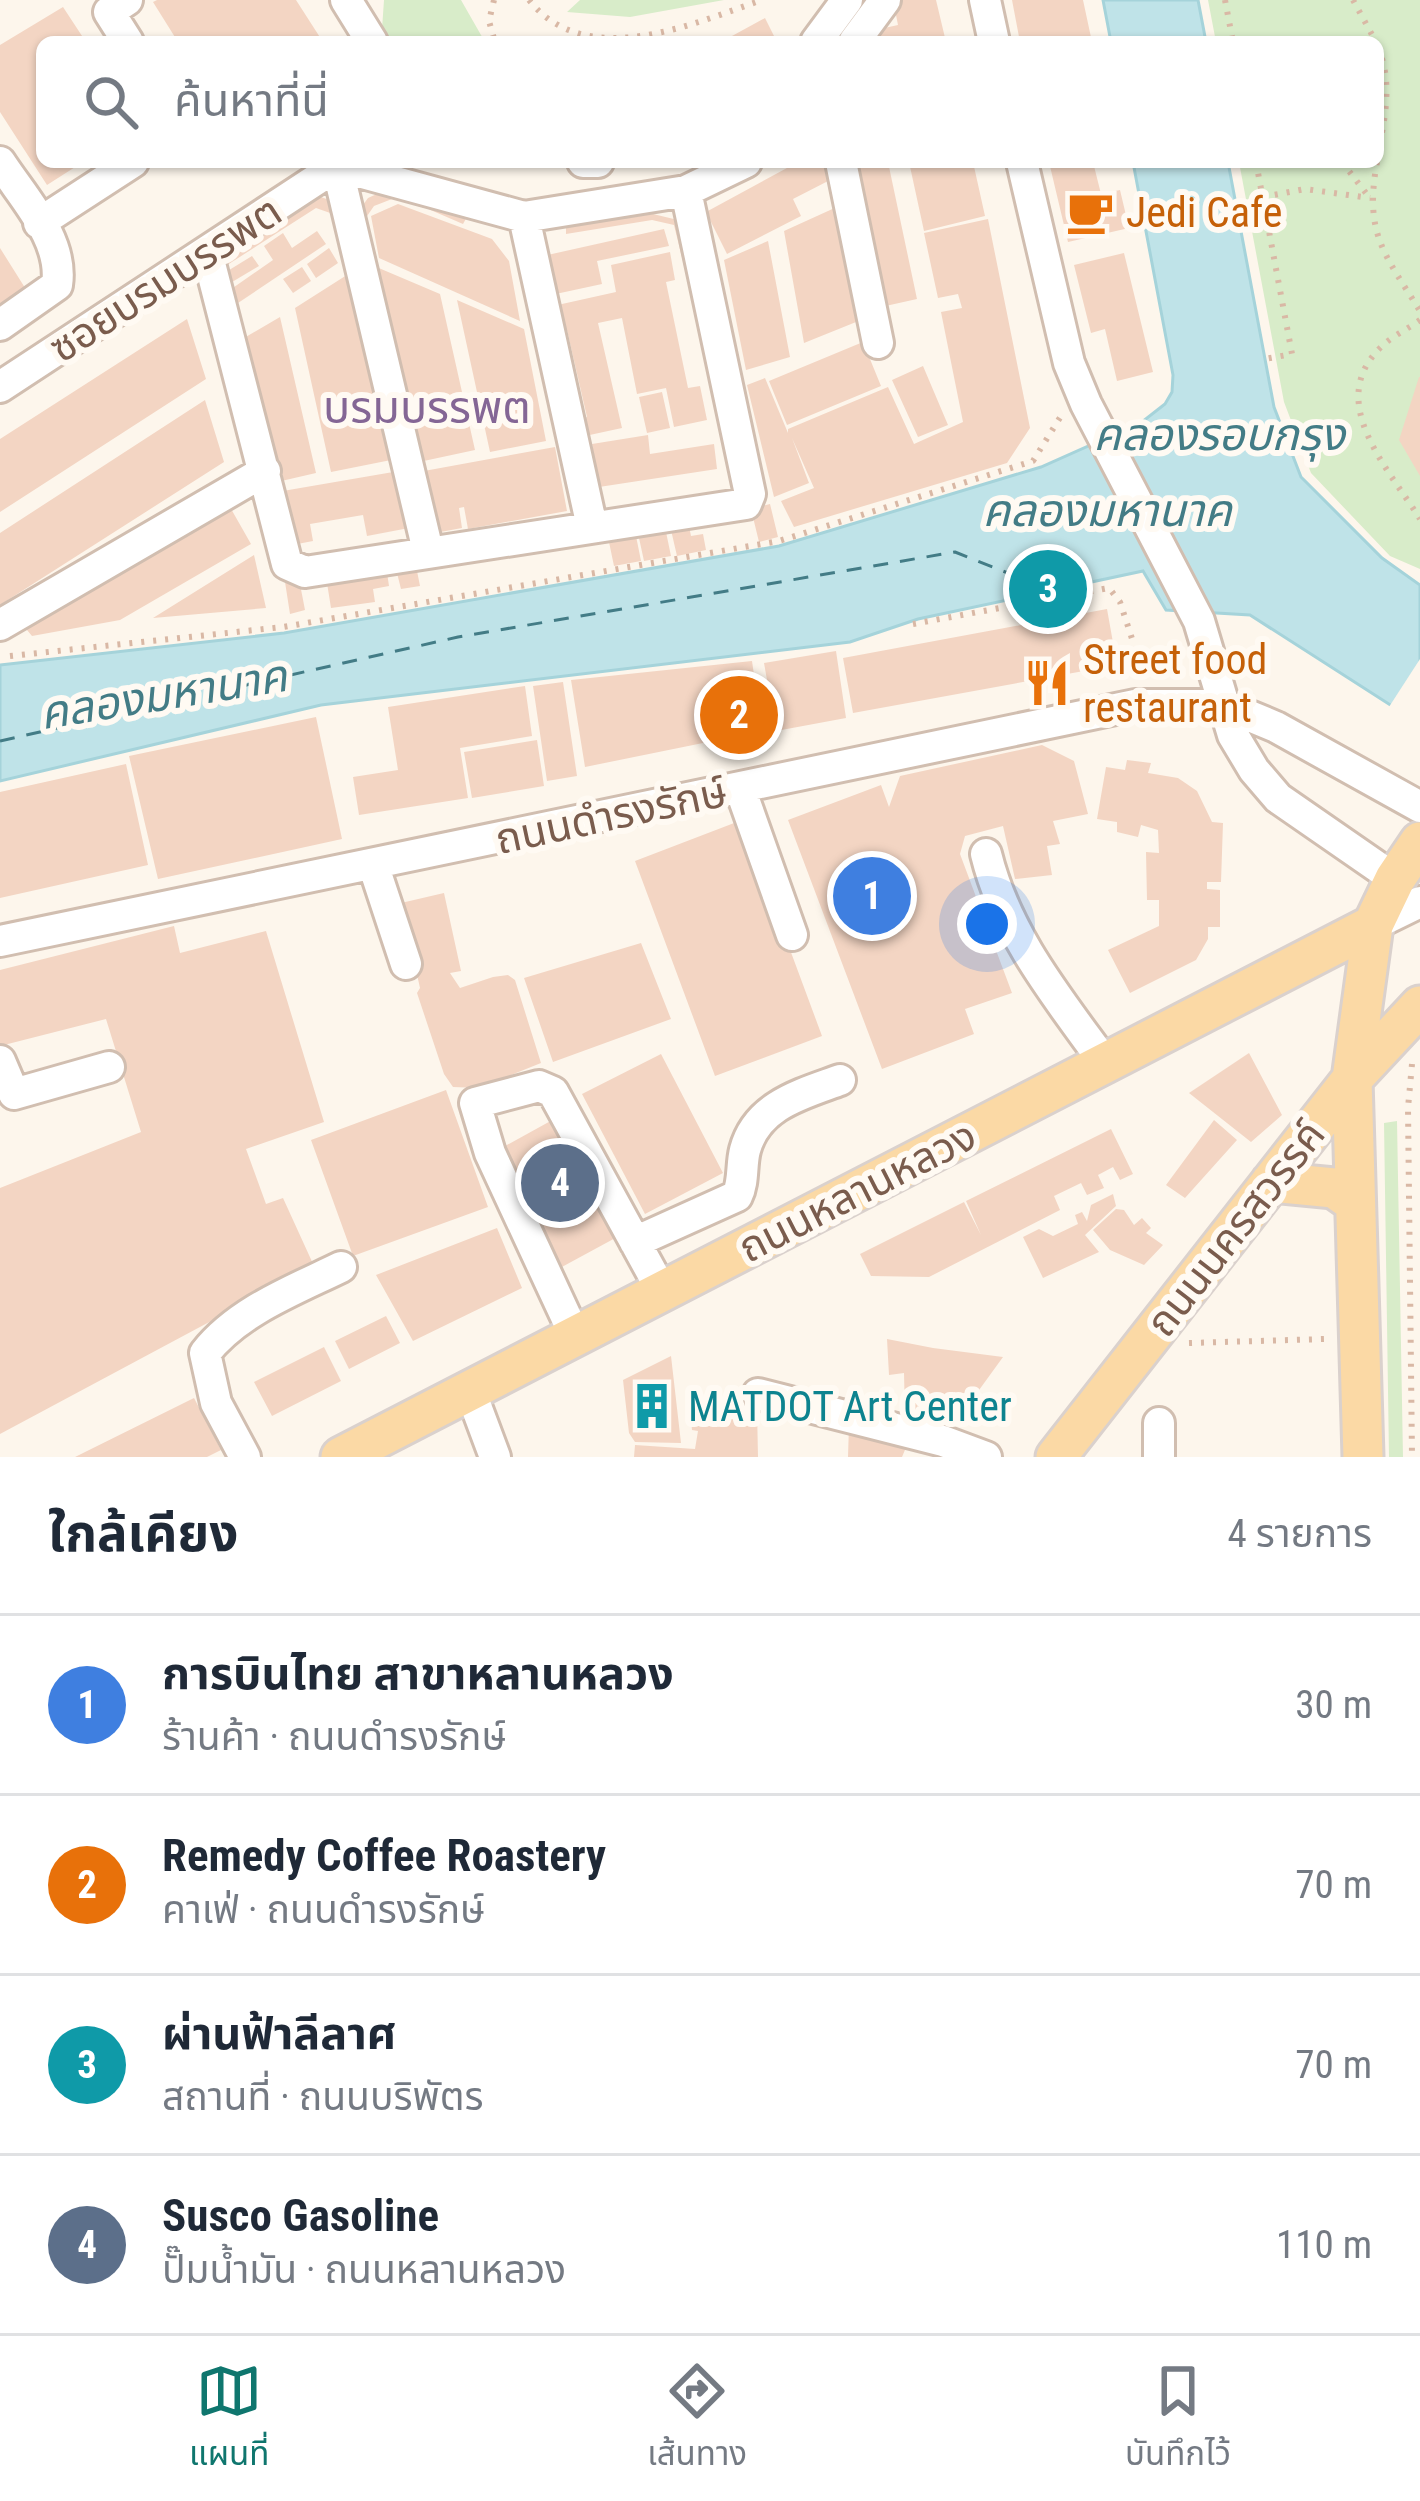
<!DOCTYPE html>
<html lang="th">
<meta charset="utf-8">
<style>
:root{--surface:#fff;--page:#f6f6f7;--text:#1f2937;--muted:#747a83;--line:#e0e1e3;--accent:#0f766e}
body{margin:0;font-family:"Roboto Condensed","Noto Sans Thai",sans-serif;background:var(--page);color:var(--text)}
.you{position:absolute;left:987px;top:924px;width:42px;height:42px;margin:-30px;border:9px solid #fff;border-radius:50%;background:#1a73e8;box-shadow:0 0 0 18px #1a73e833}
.badge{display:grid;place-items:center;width:78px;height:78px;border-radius:50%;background:var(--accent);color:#fff;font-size:39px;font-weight:700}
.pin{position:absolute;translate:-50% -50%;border:6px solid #fff;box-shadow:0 3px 12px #0006}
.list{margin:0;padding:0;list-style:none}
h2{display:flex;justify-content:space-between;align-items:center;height:156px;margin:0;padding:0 48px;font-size:51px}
h2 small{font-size:39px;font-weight:400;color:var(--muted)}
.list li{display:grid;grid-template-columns:78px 1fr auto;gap:36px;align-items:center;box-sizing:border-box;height:180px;padding:0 48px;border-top:3px solid var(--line)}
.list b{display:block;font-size:45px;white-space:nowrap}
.list p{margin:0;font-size:39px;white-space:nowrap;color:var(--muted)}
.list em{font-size:39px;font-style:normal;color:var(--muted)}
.icon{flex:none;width:66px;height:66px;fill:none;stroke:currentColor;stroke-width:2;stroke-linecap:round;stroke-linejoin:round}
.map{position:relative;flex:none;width:1420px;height:1457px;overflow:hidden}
.search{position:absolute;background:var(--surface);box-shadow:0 3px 9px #0004;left:36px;right:36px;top:36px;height:132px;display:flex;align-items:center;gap:30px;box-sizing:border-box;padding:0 42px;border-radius:18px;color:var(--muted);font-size:45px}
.sheet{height:876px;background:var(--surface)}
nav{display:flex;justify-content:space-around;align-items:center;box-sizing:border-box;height:168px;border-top:3px solid var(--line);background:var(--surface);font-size:33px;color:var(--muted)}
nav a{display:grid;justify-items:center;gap:6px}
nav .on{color:var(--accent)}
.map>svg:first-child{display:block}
.green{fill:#d8ecc9}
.water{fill:#bfe3e8;stroke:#a5d3da;stroke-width:3}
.pier{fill:#fdf6ec}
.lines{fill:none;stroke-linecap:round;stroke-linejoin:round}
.ferry{stroke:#437c86;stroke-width:3;stroke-dasharray:15 12;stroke-linecap:butt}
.building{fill:#f3d5c3}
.minor-casing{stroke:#d1beb0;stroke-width:36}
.major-casing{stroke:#dad1cd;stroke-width:45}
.path{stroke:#d9b8a5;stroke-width:6;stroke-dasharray:3 9;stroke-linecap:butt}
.minor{stroke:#fff;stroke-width:30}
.major{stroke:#fbd9a5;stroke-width:39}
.labels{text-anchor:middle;stroke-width:12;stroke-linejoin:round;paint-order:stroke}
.food-label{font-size:42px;fill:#c56008;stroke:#fffaf3;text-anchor:start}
.street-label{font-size:42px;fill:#7a5c4d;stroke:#fffaf3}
.culture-label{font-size:42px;fill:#0d838f;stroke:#fffaf3;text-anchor:start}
.neighbourhood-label{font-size:45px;fill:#846695;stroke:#fffaf3}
.water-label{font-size:45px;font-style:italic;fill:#437c86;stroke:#fffaf3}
</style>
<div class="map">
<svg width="1420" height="1457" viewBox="0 0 1420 1457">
<rect width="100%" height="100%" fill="#fdf6ec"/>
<path class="green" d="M 384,0 L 461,0 L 485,42 L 387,42 L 382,29 Z
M 580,0 L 724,0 L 630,17 L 567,12 Z
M 1208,0 L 1420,0 L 1420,569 L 1390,556 L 1311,473 L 1284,402 L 1239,162 L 1378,162 L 1378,42 L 1216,42 Z
M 1397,1121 L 1403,1457 L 1389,1457 L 1384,1123 Z"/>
<path class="water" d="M 1103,0 L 1198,0 L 1206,42 L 1111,42 Z
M 1133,162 L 1228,162 L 1274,407 L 1301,477 L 1382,558 L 1420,585 L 1420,724 L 1250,615 L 1166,610 L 1143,571 L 918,619 L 850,642 L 321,705 L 0,781 L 0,665 L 284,633 L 779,546 L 1041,467 L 1142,422 L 1165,404 L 1172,392 L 1173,375 Z"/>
<path class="pier" d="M 1420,659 L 1420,730 L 1387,710 Z"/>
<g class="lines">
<path class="ferry" d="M 0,741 L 458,637 L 955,552 L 1048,589"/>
</g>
<path class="building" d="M 157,0 L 296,0 L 323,42 L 178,42 L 153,2 Z
M 893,0 L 936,0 L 946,42 L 864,42 L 862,33 L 898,25 Z
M 1012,0 L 1083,0 L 1092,42 L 1020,42 Z
M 63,7 L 86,42 L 42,42 L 42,162 L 83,162 L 47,185 L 0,112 L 0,45 Z
M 765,18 L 777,42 L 721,42 Z
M 798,162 L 823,162 L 832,179 L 793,199 L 801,216 L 727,254 L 706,212 Z
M 850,162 L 888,162 L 917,299 L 881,307 Z
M 909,162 L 973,162 L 985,216 L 924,231 Z
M 1049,162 L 1093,162 L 1101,194 L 1120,190 L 1129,228 L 1068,242 Z
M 390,188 L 468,215 L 463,224 L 412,202 L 392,199 L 374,206 L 365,219 L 373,257 L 355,216 L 368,198 Z
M 315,195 L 338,203 L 333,214 L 316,208 L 221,269 L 214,260 Z
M 398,204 L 492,239 L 509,261 L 520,321 L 379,258 L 371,216 Z
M 839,206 L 861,320 L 804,343 L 784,231 Z
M 653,214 L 682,221 L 704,313 L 696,315 L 674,225 L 652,220 L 566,234 L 566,227 Z
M 988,219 L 1030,428 L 1007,463 L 794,527 L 781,501 L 814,488 L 792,438 L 809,483 L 774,497 L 747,385 L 765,378 L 788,433 L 788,429 L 888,387 L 914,444 L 963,422 L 941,312 L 962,308 L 958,294 L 938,298 L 924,233 Z
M 664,229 L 669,246 L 597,261 L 602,284 L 551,295 L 543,256 Z
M 317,231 L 326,244 L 235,305 L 227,292 L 273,260 L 264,246 L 283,233 L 292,248 Z
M 768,241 L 790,357 L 746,370 L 724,260 Z
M 0,248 L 27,291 L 0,308 Z
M 329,248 L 338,263 L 316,278 L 307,264 Z
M 670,252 L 675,280 L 666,282 L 688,388 L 700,386 L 707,420 L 674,427 L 666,388 L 637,394 L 622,318 L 598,323 L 622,428 L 585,436 L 581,419 L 587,417 L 567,330 L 560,332 L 553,306 L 616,292 L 611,265 Z
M 1124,253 L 1153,372 L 1117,381 L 1105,329 L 1091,333 L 1074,265 Z
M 252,256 L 259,266 L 222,288 L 221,275 Z
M 374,266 L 440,294 L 475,450 L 419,462 Z
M 302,267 L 311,281 L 293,293 L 283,279 Z
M 350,273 L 391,460 L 331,472 L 295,308 Z
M 457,300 L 524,329 L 546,441 L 490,452 Z
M 280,317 L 316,473 L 277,482 L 244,338 Z
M 187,319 L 206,379 L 0,512 L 0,439 Z
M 863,342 L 881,386 L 787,425 L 769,381 Z
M 923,366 L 948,425 L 918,437 L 892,380 Z
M 1419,377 L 1420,377 L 1420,476 L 1399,440 Z
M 662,392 L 670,428 L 647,433 L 639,397 Z
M 205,400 L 224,462 L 0,605 L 0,533 Z
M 648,435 L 650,454 L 714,444 L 717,469 L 599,487 L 592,444 Z
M 555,447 L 567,511 L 468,529 L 464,507 L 459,508 L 462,528 L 435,533 L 424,471 Z
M 399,471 L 409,528 L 367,536 L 363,515 L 310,524 L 313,541 L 287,546 L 277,492 Z
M 226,500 L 251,544 L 120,620 L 32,636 L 22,624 Z
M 770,504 L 778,537 L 759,542 L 751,509 Z
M 689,526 L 691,536 L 703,534 L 706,550 L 677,556 L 671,530 Z
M 666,532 L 671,556 L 644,561 L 639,538 Z
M 636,536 L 641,561 L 614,566 L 609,542 Z
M 254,555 L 266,608 L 153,618 Z
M 415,561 L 420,586 L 401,589 L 395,565 Z
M 386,566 L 389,586 L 373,589 L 375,602 L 331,608 L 327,583 Z
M 299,579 L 305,610 L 290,614 L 285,582 Z
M 1107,609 L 1117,665 L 853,713 L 843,658 Z
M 836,651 L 846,718 L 776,731 L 764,663 Z
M 752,661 L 762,731 L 585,767 L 571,680 Z
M 563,682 L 577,776 L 547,781 L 533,686 Z
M 525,686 L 532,736 L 460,748 L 468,798 L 359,815 L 353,777 L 398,770 L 388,707 Z
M 316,717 L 342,839 L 158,879 L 129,756 Z
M 537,740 L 544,786 L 472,798 L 464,752 Z
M 1042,745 L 1074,761 L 1088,814 L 1053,821 L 1060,844 L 1047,846 L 1052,875 L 1015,879 L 1003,826 L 965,836 L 960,854 L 1012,993 L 965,1009 L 974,1034 L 882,1069 L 788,820 L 881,785 L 889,807 L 900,776 Z
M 1127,760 L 1151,763 L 1148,773 L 1178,778 L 1197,791 L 1212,822 L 1223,823 L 1221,882 L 1207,882 L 1207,889 L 1220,890 L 1220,927 L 1208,927 L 1208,939 L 1196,960 L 1130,993 L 1108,950 L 1159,926 L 1159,900 L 1147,900 L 1146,852 L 1159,853 L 1158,830 L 1141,825 L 1138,837 L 1117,832 L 1117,822 L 1097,819 L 1106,767 L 1125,770 Z
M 126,764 L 148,865 L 0,898 L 0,792 Z
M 742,820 L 822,1036 L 715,1076 L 635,861 Z
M 444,893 L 461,971 L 450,973 L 460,988 L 493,977 L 508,975 L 515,980 L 541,1063 L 479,1088 L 453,1087 L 444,1074 L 417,993 L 420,988 L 401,903 Z
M 174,926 L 180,953 L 266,931 L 324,1122 L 246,1149 L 266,1204 L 283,1198 L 314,1266 L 0,1434 L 0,1188 L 141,1132 L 106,1019 L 0,1046 L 0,970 Z
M 641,943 L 671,1019 L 553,1062 L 524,978 Z
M 1249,1053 L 1282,1115 L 1251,1142 L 1189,1093 Z
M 661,1054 L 723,1173 L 645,1214 L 582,1094 Z
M 446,1090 L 488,1207 L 353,1256 L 311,1140 Z
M 556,1118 L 619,1236 L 560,1268 L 496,1151 Z
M 1214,1120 L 1237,1140 L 1185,1198 L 1166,1185 Z
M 1111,1129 L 1133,1174 L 1120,1180 L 1113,1167 L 1098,1175 L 1104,1188 L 1087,1195 L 1081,1183 L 1054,1196 L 1060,1210 L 929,1277 L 871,1276 L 860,1254 L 964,1202 L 981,1235 L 966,1201 Z
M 1113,1194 L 1116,1206 L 1085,1235 L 1099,1252 L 1043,1278 L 1023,1237 L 1039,1229 L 1053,1236 L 1078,1224 L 1075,1215 L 1082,1212 L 1087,1221 L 1091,1205 Z
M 1116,1209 L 1124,1210 L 1134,1225 L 1142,1218 L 1151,1228 L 1146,1233 L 1163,1245 L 1144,1265 L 1110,1250 L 1093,1230 Z
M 497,1228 L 522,1288 L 413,1341 L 376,1275 Z
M 386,1316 L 400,1343 L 349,1369 L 335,1341 Z
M 887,1339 L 933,1348 L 1003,1357 L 945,1437 L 897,1417 L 905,1415 L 904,1373 L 889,1375 Z
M 324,1347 L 341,1381 L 272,1416 L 254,1382 Z
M 671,1356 L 681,1443 L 635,1442 L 629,1433 L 623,1380 Z
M 194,1398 L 221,1450 L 207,1457 L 75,1457 Z
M 717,1403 L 722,1415 L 725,1405 L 757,1409 L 758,1457 L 634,1457 L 635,1445 L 695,1449 L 698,1431 L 692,1430 L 691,1420 L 699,1421 L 702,1405 Z
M 849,1425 L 907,1445 L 902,1457 L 848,1457 Z"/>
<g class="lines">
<defs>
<path id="minor" d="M 127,0 L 109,12 L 128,42
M 346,0 L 372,42
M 985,0 L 994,42
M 816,42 L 847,0
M 854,42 L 885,0
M 0,162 C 24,199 64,240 57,285 L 0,325
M 583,162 L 598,162
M 841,162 L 878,343
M 1022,162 L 1069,363 L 1086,404 L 1199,621 L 1233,735 L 1254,770 L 1278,798 L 1395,879
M 337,166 L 524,217 L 686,191 L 746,162
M 337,166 L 428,551
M 524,217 L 592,527
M 39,223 L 133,162
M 207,252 L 287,564 L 305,572 L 746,504 L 750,494 L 686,191
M 0,387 L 343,162
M 0,625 L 265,471
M 740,788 L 792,935
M 986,854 C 1006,935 1057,997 1105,1063
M 373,864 L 406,964
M 1373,925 L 1420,902
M 0,941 L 1135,705 L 1223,705 L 1276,727 L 1420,807
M 0,1061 L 14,1094 L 109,1067
M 635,1242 L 737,1196 C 744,1182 741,1165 745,1150 C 757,1105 802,1094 840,1080
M 575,1336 L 490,1153 L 475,1103 L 539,1086 L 553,1092 L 662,1291
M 470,1390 L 495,1457
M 758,1394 L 943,1441 L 986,1457
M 245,1457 L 216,1403 L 205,1353 C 238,1311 294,1290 341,1267
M 1159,1457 L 1159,1423"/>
<path id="major" d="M 1271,1182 L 1334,1188 L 1354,1202
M 341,1457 L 1373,925
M 1056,1457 L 1352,1079 L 1420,1006
M 1363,1457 L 1352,1079 L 1373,925 L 1395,879 L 1420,842"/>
</defs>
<use href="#minor" class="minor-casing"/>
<use href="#major" class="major-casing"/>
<path class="path" d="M 494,0 L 489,21 L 495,42
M 529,0 C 586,72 692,24 762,0
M 1225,0 L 1233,42
M 1353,0 L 1376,42
M 1378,47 C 1393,84 1385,116 1378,154
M 1256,162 L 1292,354 L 1265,359
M 1342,162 L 1369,197
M 1377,162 C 1364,234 1384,253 1420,311
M 1263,197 L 1305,189 L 1370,198
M 1420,320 C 1408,329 1392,336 1381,347 C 1324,402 1389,469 1420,519
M 913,624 L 1109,588 L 1120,602 L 1137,654
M 10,656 L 283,627 L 779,541 L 1033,461 L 1061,416
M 1412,1064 L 1408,1108 L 1412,1457
M 1189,1343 L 1325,1339"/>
<use href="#minor" class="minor"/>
<use href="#major" class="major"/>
</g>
<defs>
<symbol id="cafe-bare" viewBox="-9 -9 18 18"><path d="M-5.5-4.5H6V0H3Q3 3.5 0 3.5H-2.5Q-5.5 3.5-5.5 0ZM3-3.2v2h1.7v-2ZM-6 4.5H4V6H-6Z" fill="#e8710a" stroke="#fffaf3" stroke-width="2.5" paint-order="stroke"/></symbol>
<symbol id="restaurant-bare" viewBox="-9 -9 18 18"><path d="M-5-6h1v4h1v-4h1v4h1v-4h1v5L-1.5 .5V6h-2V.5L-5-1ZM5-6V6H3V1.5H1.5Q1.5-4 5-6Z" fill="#e8710a" stroke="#fffaf3" stroke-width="2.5" paint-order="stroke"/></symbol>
<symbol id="building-bare" viewBox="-9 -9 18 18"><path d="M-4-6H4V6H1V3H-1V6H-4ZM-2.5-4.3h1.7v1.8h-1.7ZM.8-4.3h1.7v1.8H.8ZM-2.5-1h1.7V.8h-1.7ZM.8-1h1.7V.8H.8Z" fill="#0f9aa8" stroke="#fffaf3" stroke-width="2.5" paint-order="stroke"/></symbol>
</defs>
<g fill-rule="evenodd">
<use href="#cafe-bare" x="1057" y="179" width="66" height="66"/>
<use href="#restaurant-bare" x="1014" y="650" width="66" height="66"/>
<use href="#building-bare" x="619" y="1373" width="66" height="66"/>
</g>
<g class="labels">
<g class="food-label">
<text x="1126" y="227">Jedi Cafe</text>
<text x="1083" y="674">Street food<tspan x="1083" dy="48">restaurant</tspan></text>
</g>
<g class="street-label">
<text transform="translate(165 279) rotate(-33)" y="15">ซอยบรมบรรพต</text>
<text transform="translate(611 815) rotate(-12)" y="15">ถนนดำรงรักษ์</text>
<text transform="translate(857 1191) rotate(-27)" y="15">ถนนหลานหลวง</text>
<text transform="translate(1235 1228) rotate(-52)" y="15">ถนนนครสวรรค์</text>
</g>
<g class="culture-label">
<text x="688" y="1421">MATDOT Art Center</text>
</g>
<g class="neighbourhood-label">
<text x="427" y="423">บรมบรรพต</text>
</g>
<g class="water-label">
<text x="1219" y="450">คลองรอบกรุง</text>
<text x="1107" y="526">คลองมหานาค</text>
<text transform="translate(163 694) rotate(-9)" y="16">คลองมหานาค</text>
</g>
</g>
</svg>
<div class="you"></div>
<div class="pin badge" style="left:872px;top:896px;background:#3f7fe0">1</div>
<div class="pin badge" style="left:739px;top:715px;background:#e8710a">2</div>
<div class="pin badge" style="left:1048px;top:589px;background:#0f9aa8">3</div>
<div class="pin badge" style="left:560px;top:1183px;background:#5c6f8a">4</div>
<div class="search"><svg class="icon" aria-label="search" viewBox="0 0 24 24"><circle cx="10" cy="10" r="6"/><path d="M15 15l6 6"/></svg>ค้นหาที่นี่</div>
</div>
<section class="sheet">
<h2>ใกล้เคียง<small>4 รายการ</small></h2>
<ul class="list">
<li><span class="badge" style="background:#3f7fe0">1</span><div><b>การบินไทย สาขาหลานหลวง</b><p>ร้านค้า · ถนนดำรงรักษ์</p></div><em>30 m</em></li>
<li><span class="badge" style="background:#e8710a">2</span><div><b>Remedy Coffee Roastery</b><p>คาเฟ่ · ถนนดำรงรักษ์</p></div><em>70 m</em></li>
<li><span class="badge" style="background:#0f9aa8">3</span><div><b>ผ่านฟ้าลีลาศ</b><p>สถานที่ · ถนนบริพัตร</p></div><em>70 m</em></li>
<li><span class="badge" style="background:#5c6f8a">4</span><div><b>Susco Gasoline</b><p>ปั๊มน้ำมัน · ถนนหลานหลวง</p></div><em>110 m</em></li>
</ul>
</section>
<nav>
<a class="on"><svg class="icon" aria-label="map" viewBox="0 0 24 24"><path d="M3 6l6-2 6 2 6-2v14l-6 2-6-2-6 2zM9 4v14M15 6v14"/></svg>แผนที่</a>
<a><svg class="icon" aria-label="directions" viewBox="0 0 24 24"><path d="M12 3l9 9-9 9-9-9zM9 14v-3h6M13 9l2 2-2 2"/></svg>เส้นทาง</a>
<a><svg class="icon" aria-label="saved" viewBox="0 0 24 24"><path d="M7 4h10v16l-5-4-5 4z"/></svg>บันทึกไว้</a>
</nav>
